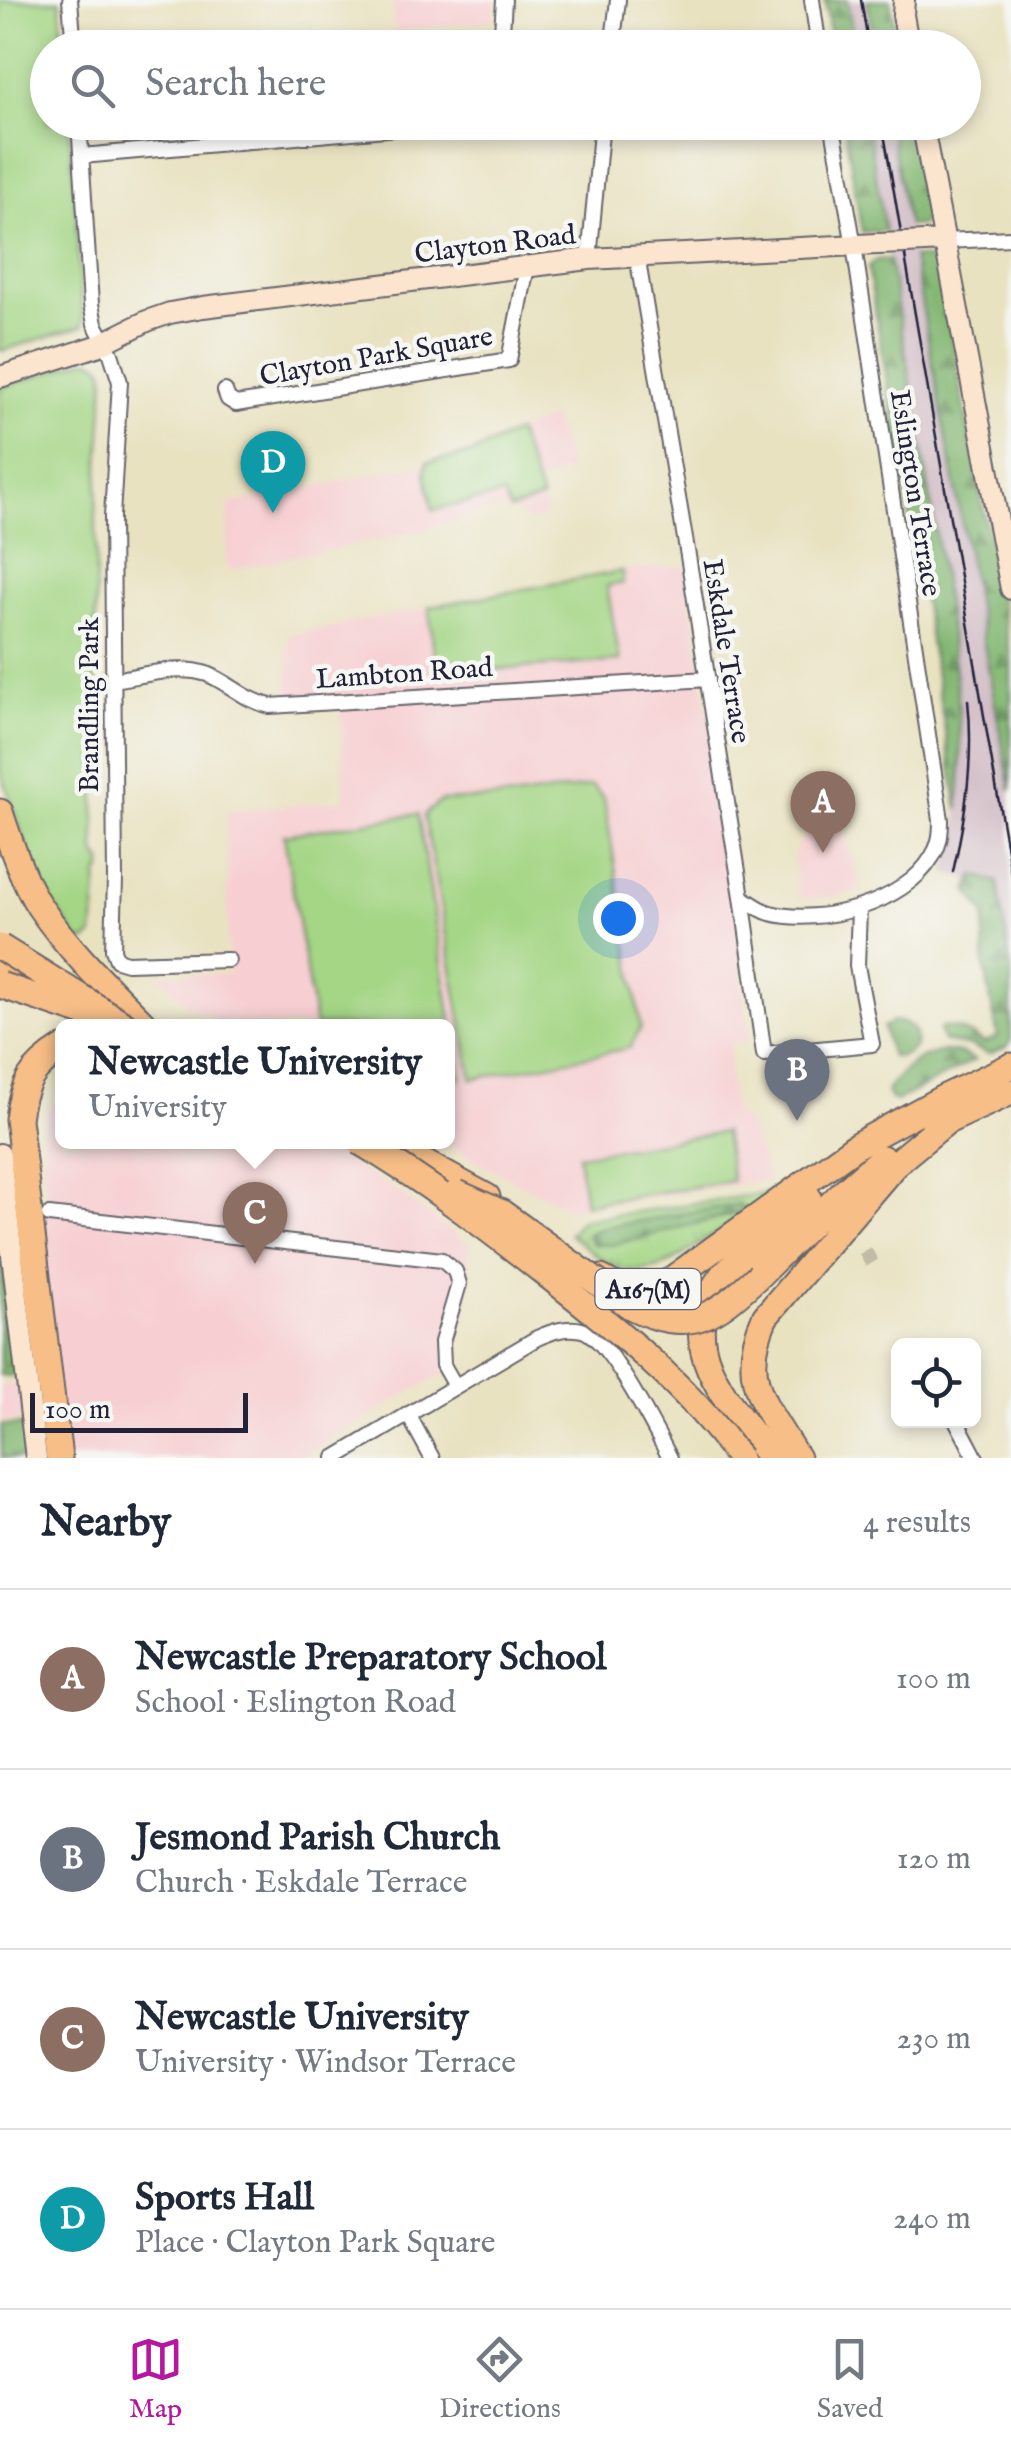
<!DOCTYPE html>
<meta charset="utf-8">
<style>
:root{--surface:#fff;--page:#f2f2f3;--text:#1f2937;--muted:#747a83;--line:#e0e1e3;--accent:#b5179e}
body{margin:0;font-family:"IM FELL English",serif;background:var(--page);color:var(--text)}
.controls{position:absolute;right:30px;bottom:30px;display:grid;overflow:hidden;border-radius:15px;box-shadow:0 5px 15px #0003}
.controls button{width:90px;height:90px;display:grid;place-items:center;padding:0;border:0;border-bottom:2px solid var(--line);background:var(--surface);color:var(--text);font:50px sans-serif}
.scale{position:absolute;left:30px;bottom:25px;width:218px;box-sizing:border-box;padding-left:10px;border:5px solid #22223b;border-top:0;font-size:28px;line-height:35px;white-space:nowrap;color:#22223b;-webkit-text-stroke:8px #f6f6f2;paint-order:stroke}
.you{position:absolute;left:618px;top:918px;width:35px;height:35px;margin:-25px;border:8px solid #fff;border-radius:50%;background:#1a73e8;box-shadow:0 0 0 15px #1a73e833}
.badge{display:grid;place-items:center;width:65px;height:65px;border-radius:50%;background:var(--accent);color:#fff;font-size:32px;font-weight:700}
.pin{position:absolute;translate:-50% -82px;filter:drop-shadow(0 2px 5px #0008)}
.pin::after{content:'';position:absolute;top:52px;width:35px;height:30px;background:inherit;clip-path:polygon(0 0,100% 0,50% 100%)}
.popup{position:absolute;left:55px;top:1019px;width:400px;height:130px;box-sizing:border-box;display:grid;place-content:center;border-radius:15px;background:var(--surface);filter:drop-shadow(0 2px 8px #0005);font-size:32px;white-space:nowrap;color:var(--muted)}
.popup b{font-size:38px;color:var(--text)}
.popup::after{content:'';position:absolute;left:50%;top:100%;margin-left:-20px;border:20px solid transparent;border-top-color:var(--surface)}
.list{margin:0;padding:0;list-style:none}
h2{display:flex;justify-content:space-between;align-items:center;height:130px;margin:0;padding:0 40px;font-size:42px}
h2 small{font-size:32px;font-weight:400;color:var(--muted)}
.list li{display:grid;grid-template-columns:65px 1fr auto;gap:30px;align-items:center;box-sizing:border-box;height:180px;padding:0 40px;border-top:2px solid var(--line)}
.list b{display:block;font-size:38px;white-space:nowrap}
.list p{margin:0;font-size:32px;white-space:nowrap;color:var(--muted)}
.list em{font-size:32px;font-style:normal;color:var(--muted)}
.icon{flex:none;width:55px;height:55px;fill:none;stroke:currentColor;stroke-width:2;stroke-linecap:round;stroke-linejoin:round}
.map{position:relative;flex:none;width:1011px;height:1458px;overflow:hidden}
.search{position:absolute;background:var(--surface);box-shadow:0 5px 15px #0003;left:30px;right:30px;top:30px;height:110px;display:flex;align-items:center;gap:25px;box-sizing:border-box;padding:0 35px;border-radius:55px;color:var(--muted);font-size:38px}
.sheet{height:850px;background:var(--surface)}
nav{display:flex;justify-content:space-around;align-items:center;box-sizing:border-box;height:140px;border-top:2px solid var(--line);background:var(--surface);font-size:28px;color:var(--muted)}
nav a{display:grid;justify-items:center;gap:5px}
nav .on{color:var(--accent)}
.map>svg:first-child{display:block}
.built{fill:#f7cfd2}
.railway{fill:#d2bdc6}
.grass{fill:url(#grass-tufts);stroke:#637c60;stroke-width:2.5}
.forest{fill:url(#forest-firs);stroke:#526c56;stroke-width:2.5}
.park{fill:#a4d685;stroke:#637c60;stroke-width:2.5}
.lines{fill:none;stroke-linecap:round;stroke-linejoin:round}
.street-tunnel{stroke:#c1bca6;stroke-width:14;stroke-dasharray:14 7;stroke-linecap:butt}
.street-casing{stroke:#68656a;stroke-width:18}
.secondary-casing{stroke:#68656a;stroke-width:24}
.highway-casing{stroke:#68656a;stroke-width:29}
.street{stroke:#fff;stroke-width:14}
.secondary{stroke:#fce5cf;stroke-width:20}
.highway{stroke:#f7be87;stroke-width:25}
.tram{stroke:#22223b;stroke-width:2.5}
.secondary-bridge-casing{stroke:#68656a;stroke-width:24;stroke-linecap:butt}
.highway-bridge-casing{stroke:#68656a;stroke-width:29;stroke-linecap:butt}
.secondary-bridge{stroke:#fce5cf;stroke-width:20}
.highway-bridge{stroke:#f7be87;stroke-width:25}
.labels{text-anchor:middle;stroke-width:9;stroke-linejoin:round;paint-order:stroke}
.shield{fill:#f6f6f2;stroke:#626272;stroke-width:2.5}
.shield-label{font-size:25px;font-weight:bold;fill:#22223b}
.street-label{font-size:28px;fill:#22223b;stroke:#f6f6f2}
</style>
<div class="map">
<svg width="1011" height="1458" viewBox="0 0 1011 1458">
<defs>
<pattern id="grass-tufts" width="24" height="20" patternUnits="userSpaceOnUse" patternTransform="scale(2.5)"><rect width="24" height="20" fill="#a4d685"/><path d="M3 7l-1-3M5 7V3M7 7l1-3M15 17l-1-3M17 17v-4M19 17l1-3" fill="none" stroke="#8db774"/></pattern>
<pattern id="forest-firs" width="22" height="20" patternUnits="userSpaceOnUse" patternTransform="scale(2.5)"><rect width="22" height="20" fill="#83b772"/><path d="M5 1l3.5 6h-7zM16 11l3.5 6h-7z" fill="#6b945f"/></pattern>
</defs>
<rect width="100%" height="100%" fill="#f6f6f2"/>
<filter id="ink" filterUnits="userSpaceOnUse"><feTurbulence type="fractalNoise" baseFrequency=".01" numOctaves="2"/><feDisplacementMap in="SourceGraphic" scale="20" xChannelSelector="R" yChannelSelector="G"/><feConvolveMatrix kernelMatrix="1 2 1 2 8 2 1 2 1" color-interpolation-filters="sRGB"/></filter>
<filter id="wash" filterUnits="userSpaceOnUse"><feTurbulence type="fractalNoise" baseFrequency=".0048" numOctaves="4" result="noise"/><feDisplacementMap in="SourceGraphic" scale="40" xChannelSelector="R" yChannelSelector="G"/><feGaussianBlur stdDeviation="2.25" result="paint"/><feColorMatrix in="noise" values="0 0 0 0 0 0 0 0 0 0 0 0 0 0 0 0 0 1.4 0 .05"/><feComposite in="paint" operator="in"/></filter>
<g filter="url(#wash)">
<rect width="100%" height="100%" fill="#e9e2c1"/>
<path class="built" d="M 392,0 L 495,0 L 494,20 L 395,32 Z
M 551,416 L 570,469 L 537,483 L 546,514 L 537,521 L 525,519 L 517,513 L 496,509 L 423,530 L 231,570 L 226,566 L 229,504 L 471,454 Z
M 685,566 L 725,822 L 749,1040 L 731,1043 L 729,1078 L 733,1113 L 747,1123 L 769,1180 L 568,1209 L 442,1142 L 448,1142 L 448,1026 L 227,1026 L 188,1006 L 158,974 L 228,974 L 227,811 L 345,800 L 341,701 L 289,705 L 288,635 L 617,571 Z
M 835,807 L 861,889 L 828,897 L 798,898 L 794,858 L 798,843 L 814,831 L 812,812 Z
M 62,1094 L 62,1142 L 310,1142 L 389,1185 L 468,1244 L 470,1283 L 457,1355 L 461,1366 L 422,1385 L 298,1458 L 68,1458 L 62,1418 L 0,1421 L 0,1385 L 40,1383 L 38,1230 L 48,1207 L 43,1164 L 43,1135 L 46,1111 Z"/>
<path class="railway" d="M 825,0 L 890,0 L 898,47 L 832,47 Z
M 844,123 L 911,123 L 926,209 L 926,219 L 921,225 L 908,227 L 912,256 L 931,259 L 939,269 L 1011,659 L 1011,1045 L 1007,1047 L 989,913 L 972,890 L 967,879 L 945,873 L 955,837 L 958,809 L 868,268 L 876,260 L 889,258 L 884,231 L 862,232 Z"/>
<path class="grass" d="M 452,1026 L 461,1078 L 448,1082 L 448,1027 Z
M 782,1191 L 668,1264 C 621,1281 605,1262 569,1234 L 581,1220 Z"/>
<path class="forest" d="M 825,0 L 847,0 L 855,47 L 832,47 Z
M 867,0 L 890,0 L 898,47 L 876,47 Z
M 844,123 L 867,123 L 885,231 L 862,232 Z
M 889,123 L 911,123 L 926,209 L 926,219 L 921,225 L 908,226 Z
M 913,257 L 931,259 L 939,269 L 1011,659 L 1011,791 Z
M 889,259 C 908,369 929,479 944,589 C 954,663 966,735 958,809 L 868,268 L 876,260 Z
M 974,875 L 998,882 L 1011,971 L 1011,1041 L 1007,1047 L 989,1054 L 971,1046 L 943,1041 L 940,1034 L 940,1028 C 954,1025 972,1034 984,1043 L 998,1037 L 984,964 L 985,915 L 968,890 Z
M 894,1021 C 925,1025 922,1058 891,1057 L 883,1027 Z
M 945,1051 L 960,1053 L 974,1060 L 897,1101 L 891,1099 L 887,1091 C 902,1069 918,1055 945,1051 Z
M 739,1204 L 743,1208 L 738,1213 L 611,1245 L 593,1244 L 587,1234 L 603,1227 Z
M 0,1242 L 17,1376 L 0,1375 Z
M 1,1425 L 26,1425 L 28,1458 L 2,1458 Z"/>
<path class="park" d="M 0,0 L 60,0 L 63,47 L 48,48 L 48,122 L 69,123 L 83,326 L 0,351 Z
M 85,360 C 96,360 104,363 105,376 L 96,511 L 95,852 L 102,862 L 102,870 L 98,875 L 93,935 L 86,941 L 78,940 L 41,886 L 0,770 L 0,388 Z
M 517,432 L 542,499 L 510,510 L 503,495 L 433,510 L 425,471 L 427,462 L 471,454 Z
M 622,571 L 623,583 L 607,586 L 620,661 L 436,674 L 429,607 Z
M 592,786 L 604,798 L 641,1027 L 630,1048 L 472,1079 L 424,815 L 441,801 L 518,797 Z
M 418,814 L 452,1026 L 315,1026 L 284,835 Z
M 724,1132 L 732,1181 L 585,1204 L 578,1155 Z"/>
</g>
<g filter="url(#ink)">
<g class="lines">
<path class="street-tunnel" d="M 865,1251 L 873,1265"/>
<defs>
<path id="street" d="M 70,0 L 74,48
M 812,0 L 819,48
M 501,48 L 504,0
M 612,48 L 618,0
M 79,122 L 91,304 L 95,324 L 111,354 L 120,382 L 112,516 L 115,879 L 113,950 L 117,960 L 127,963 L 228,960
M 82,156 L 465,122
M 944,241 L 1011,238
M 637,256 L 689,562 L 742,897 L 764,1054 L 872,1044 L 857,966 L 859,909
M 589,259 L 602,122
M 225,391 L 228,399 L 236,404 L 509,360 L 527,267
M 113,680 C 142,676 178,664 207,674 C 230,683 244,700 270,706 L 708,679
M 742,897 C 751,903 760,910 770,913 C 820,926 904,904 932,857 C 940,845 941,833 941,820 L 854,246 L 832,122
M 49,1215 L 442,1260 L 455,1271 L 459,1284 L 442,1342 L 443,1365 L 455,1386
M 408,1414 L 432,1458
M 956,1420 L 976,1458
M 335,1458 L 537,1338 C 551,1332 566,1326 582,1330 C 609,1337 656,1432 670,1458"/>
<path id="secondary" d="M 904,0 L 903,15 L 909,48
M 922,122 L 1011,589
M 905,243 L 944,241
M 0,377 L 97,346 L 147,321 L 170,313 L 203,307 L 589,259 L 877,244
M 0,1154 L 36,1458"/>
<path id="highway" d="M 0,812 C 9,840 23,882 39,906 C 68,949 106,986 143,1023
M 0,971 L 59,990
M 934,1127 L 1011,1092
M 386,1142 L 487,1197
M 759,1275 L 841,1194 L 882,1158
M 601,1278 C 626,1293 641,1293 668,1282 L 857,1145 L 945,1097 L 1011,1066
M 59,1458 L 18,1119 C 22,1084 32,1068 62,1049
M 770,1458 C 730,1402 669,1345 722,1276 L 808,1197
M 797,1458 C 766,1406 737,1379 765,1317 L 897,1162 L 948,1120"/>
</defs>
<use href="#street" class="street-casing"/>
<use href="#secondary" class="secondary-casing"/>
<use href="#highway" class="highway-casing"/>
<use href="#street" class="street"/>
<use href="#secondary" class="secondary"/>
<use href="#highway" class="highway"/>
<path class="tram" d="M 861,0 L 869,48
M 882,122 L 1011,873
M 953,872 C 966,815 974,758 968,700"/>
<defs>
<path id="secondary-bridge" d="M 877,244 L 905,243"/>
<path id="highway-bridge" d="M 0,947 L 127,1026
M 0,985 L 86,1014
M 360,1142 C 426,1181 486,1227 546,1274 C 616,1329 687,1385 739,1458
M 457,1193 L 502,1213 L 630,1306 C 690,1336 714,1317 759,1275"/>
</defs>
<use href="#secondary-bridge" class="secondary-bridge-casing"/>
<use href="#highway-bridge" class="highway-bridge-casing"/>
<use href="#secondary-bridge" class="secondary-bridge"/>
<use href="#highway-bridge" class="highway-bridge"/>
</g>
</g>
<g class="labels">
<rect class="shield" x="595.5" y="1269" width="105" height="40" rx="8"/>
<g class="shield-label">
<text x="648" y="1298">A167(M)</text>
</g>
<g class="street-label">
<text transform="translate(495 243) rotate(-7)" y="10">Clayton Road</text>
<text transform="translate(376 355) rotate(-10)" y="10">Clayton Park Square</text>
<text transform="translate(917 493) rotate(81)" y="10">Eslington Terrace</text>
<text transform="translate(728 651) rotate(81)" y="10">Eskdale Terrace</text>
<text transform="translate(404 672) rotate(-4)" y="10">Lambton Road</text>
<text transform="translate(88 705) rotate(-90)" y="10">Brandling Park</text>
</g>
</g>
</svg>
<div class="controls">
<button><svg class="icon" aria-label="locate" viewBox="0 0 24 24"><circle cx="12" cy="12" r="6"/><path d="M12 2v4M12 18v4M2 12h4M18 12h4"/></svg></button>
</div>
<div class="scale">100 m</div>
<div class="you"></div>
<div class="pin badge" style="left:823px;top:853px;background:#8d6e63">A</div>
<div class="pin badge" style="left:797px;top:1121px;background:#6b7280">B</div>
<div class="pin badge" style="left:255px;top:1264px;background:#8d6e63">C</div>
<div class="popup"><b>Newcastle University</b>University</div>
<div class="pin badge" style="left:273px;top:513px;background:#0f9aa8">D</div>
<div class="search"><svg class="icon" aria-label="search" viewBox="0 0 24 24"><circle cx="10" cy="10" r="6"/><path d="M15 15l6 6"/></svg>Search here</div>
</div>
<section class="sheet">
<h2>Nearby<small>4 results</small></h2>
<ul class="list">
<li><span class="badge" style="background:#8d6e63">A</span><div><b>Newcastle Preparatory School</b><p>School · Eslington Road</p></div><em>100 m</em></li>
<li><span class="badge" style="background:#6b7280">B</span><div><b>Jesmond Parish Church</b><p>Church · Eskdale Terrace</p></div><em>120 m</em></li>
<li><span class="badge" style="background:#8d6e63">C</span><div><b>Newcastle University</b><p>University · Windsor Terrace</p></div><em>230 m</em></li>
<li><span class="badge" style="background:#0f9aa8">D</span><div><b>Sports Hall</b><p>Place · Clayton Park Square</p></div><em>240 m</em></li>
</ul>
</section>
<nav>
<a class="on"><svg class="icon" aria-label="map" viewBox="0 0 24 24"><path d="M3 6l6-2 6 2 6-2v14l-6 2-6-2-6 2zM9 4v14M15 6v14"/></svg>Map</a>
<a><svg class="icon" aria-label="directions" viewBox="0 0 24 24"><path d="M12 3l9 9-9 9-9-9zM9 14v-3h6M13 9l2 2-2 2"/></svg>Directions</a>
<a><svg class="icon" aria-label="saved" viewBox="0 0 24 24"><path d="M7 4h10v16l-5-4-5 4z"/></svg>Saved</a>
</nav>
